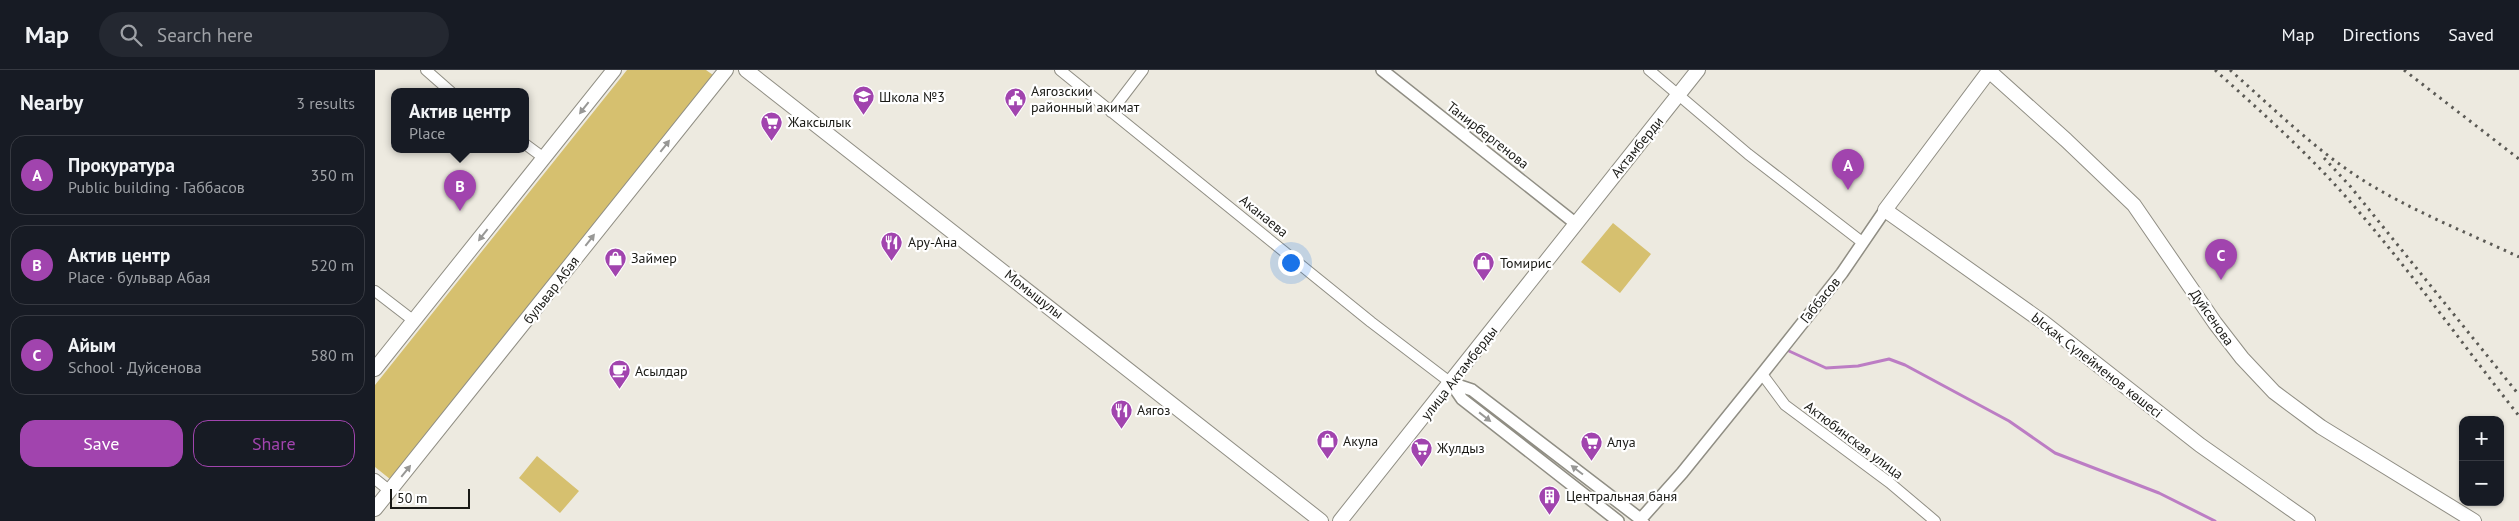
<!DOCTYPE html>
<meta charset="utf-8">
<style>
:root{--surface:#171b24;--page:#242831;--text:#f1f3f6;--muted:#9ea1a6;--line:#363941;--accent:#a144ae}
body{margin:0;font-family:"PT Sans",sans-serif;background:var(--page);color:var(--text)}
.controls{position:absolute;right:15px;bottom:15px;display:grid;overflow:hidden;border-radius:10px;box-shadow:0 1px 4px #0004}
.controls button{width:45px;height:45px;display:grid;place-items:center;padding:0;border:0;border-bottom:1px solid var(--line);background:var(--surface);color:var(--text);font:25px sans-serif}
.scale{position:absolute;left:15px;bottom:12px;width:80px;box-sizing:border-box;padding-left:5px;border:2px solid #1a1a16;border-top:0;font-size:14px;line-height:18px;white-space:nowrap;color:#1a1a16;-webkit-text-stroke:4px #fff;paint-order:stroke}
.you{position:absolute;left:915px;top:192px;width:18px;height:18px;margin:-12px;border:4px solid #fff;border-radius:50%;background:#1a73e8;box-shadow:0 0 0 8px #1a73e833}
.badge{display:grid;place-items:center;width:32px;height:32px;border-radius:50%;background:var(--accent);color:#fff;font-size:16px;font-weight:700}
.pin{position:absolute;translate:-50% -41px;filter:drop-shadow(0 1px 2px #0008)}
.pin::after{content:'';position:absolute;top:26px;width:18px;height:15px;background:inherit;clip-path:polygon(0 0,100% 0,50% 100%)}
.popup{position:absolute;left:16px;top:18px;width:138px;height:65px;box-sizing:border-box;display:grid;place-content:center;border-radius:10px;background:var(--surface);filter:drop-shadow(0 1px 4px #0005);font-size:16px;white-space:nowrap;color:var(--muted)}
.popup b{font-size:19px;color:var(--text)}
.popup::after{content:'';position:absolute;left:50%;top:100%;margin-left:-10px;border:10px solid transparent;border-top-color:var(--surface)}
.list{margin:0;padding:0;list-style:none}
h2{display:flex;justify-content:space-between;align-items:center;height:65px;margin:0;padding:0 20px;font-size:21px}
h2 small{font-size:16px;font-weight:400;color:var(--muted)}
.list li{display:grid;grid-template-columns:32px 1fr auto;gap:15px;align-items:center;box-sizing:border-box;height:80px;margin:0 10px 10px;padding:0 10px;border:1px solid var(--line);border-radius:15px}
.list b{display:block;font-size:19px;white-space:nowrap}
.list p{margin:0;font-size:16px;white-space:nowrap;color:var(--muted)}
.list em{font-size:16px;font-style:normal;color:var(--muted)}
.actions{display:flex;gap:10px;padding:15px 20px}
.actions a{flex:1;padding:11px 0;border:1px solid var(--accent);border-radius:15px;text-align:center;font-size:18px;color:var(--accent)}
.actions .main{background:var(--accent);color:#fff}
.icon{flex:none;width:28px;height:28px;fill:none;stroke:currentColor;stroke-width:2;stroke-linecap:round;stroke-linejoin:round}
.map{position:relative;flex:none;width:2144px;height:451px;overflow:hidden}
header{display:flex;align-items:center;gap:30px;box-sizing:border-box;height:70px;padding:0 25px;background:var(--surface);border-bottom:1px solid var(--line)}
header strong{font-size:24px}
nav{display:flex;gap:28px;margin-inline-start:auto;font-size:18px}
.search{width:350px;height:45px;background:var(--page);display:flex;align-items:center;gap:12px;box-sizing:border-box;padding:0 18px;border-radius:28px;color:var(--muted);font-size:19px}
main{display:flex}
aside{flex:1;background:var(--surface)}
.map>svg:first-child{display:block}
.green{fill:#d6c06f}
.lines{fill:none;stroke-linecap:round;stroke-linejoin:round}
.stream{stroke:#bc7dc4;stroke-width:3}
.minor-casing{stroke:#908e84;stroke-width:12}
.tertiary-casing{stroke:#908e84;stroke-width:14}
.secondary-casing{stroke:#908e84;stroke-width:16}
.minor{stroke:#fff;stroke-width:10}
.tertiary{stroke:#fff;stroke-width:11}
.secondary{stroke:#fff;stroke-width:14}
.rail{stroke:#5b5a55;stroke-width:3;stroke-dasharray:2.5 5;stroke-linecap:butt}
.oneway{fill:#989896}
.labels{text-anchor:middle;stroke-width:4.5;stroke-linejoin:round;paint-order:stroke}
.poi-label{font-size:14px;fill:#1a1a16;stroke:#fff;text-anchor:start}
.street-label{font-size:14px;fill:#1a1a16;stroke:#fff}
</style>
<header>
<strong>Map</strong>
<div class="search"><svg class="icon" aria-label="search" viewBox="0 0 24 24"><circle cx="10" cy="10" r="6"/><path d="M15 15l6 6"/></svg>Search here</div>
<nav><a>Map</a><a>Directions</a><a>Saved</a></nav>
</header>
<main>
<aside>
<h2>Nearby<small>3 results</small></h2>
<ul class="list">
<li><span class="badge">A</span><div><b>Прокуратура</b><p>Public building · Габбасов</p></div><em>350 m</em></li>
<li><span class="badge">B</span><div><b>Актив центр</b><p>Place · бульвар Абая</p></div><em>520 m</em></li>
<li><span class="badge">C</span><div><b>Айым</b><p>School · Дуйсенова</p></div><em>580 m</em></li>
</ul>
<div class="actions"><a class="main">Save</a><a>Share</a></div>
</aside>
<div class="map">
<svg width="2144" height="451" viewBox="0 0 2144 451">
<rect width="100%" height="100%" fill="#edeae0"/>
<path class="green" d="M 252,0 L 331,0 L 338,5 L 15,409 L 0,397 L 0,315 Z
M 1238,153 L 1276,184 L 1245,223 L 1206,192 Z
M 162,386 L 204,421 L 185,443 L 144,408 Z"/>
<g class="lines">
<path class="stream" d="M 1414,281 L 1451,298 L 1483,296 L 1514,289 L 1530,295 L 1634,351 L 1680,383 L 1784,423 L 1840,451"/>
<defs>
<path id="minor" d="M 51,0 L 76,22
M 685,0 L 996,252 L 1076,313
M 1274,0 L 1373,84 L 1487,172
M 736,42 L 768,0
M 150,74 L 169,88
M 0,221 L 39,251
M 1387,304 L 1410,335 L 1515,413 L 1560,451
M 0,409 L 15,421"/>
<path id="tertiary" d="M 1007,0 L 1200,153
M 1076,313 L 1097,320 L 1268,451
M 1076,313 L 1087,329 L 1243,451
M 1264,451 L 1307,403 L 1387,304 L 1467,203 L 1510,140"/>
<path id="secondary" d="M 371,0 L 946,451
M 1613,0 L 1691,70 L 1759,135 L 1840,253 L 1867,288 L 1899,322 L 1946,357 L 2099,451
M 1614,1 L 1510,140 L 1668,252 L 1825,375 L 1933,451
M 0,299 L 239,0
M 0,439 L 351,0
M 965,451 L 1323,0"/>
</defs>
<use href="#minor" class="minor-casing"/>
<use href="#tertiary" class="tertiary-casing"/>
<use href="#secondary" class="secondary-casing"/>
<use href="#minor" class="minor"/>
<use href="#tertiary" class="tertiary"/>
<use href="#secondary" class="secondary"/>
<path class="rail" d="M 1840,0 C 1882,38 1925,76 1963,118 C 2028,190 2084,270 2144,346
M 1855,0 C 1897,37 1936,76 1983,107 C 2032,139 2091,162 2144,187
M 2029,0 L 2144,89
M 1949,88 L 1975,116 L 2144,325"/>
</g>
<defs><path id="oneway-solid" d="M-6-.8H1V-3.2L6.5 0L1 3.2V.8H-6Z" transform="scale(1.25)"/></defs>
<g class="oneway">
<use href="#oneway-solid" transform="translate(209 38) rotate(128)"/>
<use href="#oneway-solid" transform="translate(290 76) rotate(-52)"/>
<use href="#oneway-solid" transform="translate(108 165) rotate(128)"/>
<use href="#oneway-solid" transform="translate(215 170) rotate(-52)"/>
<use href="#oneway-solid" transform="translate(1110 347) rotate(38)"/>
<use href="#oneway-solid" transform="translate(1202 400) rotate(-143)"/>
<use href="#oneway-solid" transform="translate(31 401) rotate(-51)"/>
</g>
<defs>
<symbol id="school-pin" viewBox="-11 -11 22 30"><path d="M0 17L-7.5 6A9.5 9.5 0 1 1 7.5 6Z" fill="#a144ae" stroke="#fff"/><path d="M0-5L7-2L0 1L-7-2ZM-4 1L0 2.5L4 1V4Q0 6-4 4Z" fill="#fff"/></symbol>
<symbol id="civic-pin" viewBox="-11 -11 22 30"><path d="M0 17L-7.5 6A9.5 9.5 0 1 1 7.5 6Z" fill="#a144ae" stroke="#fff"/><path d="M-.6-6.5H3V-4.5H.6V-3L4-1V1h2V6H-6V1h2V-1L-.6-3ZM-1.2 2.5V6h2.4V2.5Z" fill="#fff"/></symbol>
<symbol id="supermarket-pin" viewBox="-11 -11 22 30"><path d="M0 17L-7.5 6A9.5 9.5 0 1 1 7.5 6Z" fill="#a144ae" stroke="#fff"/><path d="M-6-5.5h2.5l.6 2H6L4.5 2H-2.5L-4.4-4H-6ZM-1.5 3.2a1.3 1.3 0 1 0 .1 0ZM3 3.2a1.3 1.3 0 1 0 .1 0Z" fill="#fff"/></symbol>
<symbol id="restaurant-pin" viewBox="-11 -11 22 30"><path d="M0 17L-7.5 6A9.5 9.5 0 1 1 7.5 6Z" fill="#a144ae" stroke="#fff"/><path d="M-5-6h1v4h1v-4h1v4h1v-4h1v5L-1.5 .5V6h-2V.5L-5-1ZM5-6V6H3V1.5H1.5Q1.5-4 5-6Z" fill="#fff"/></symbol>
<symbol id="shop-pin" viewBox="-11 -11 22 30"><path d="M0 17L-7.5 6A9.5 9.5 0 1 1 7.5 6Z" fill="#a144ae" stroke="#fff"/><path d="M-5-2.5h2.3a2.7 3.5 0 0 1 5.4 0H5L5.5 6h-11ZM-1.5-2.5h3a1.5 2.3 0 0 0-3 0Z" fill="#fff"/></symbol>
<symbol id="cafe-pin" viewBox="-11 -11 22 30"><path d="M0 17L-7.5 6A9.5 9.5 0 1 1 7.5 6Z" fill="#a144ae" stroke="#fff"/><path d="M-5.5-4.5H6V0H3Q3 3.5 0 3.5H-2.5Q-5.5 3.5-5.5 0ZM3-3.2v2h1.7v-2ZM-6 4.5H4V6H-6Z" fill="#fff"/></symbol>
<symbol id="building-pin" viewBox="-11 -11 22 30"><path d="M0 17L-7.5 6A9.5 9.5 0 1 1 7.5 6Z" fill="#a144ae" stroke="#fff"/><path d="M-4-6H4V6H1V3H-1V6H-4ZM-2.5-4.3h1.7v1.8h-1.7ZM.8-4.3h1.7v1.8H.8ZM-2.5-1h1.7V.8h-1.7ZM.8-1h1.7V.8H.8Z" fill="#fff"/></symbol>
</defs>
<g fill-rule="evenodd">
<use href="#school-pin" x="476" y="14" width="25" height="34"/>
<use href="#civic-pin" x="628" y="16" width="25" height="34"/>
<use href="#supermarket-pin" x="384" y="40" width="25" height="34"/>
<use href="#restaurant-pin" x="504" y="160" width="25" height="34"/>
<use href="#shop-pin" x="228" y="176" width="25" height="34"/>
<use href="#shop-pin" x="1096" y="180" width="25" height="34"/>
<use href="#cafe-pin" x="232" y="288" width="25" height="34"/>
<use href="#restaurant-pin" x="734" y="328" width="25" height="34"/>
<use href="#shop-pin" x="940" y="358" width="25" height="34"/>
<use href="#supermarket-pin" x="1204" y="360" width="25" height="34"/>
<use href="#supermarket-pin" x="1034" y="366" width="25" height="34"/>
<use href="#building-pin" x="1162" y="414" width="25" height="34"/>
</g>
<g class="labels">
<g class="poi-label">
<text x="656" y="26">Аягозскии<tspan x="656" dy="16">районный акимат</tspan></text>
<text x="504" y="32">Школа №3</text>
<text x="413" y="57">Жаксылык</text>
<text x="533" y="177">Ару-Ана</text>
<text x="256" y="193">Займер</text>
<text x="1125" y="198">Томирис</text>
<text x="260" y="306">Асылдар</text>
<text x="762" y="345">Аягоз</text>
<text x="968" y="376">Акула</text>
<text x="1232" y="377">Алуа</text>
<text x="1062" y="383">Жулдыз</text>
<text x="1191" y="431">Центральная баня</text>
</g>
<g class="street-label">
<text transform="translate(1113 65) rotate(38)" y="5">Танирбергенова</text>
<text transform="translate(1262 77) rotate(-51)" y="5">Актамберди</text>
<text transform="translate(889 146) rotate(39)" y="5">Аканаева</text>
<text transform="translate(176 220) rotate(-52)" y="5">бульвар Абая</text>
<text transform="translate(659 224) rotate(38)" y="5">Момышулы</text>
<text transform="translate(1445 230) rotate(-51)" y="5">Габбасов</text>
<text transform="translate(1837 247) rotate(55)" y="5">Дуйсенова</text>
<text transform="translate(1722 295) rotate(38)" y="5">Ысқақ Сүлейменов көшесі</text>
<text transform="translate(1084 303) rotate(-52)" y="5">улица Актамберды</text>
<text transform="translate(1479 370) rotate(37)" y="5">Актюбинская улица</text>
</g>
</g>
</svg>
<div class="controls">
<button>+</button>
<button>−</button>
</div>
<div class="scale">50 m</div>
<div class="you"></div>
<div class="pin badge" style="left:1473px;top:120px">A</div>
<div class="pin badge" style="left:85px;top:141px">B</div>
<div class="popup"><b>Актив центр</b>Place</div>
<div class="pin badge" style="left:1846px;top:210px">C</div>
</div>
</main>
